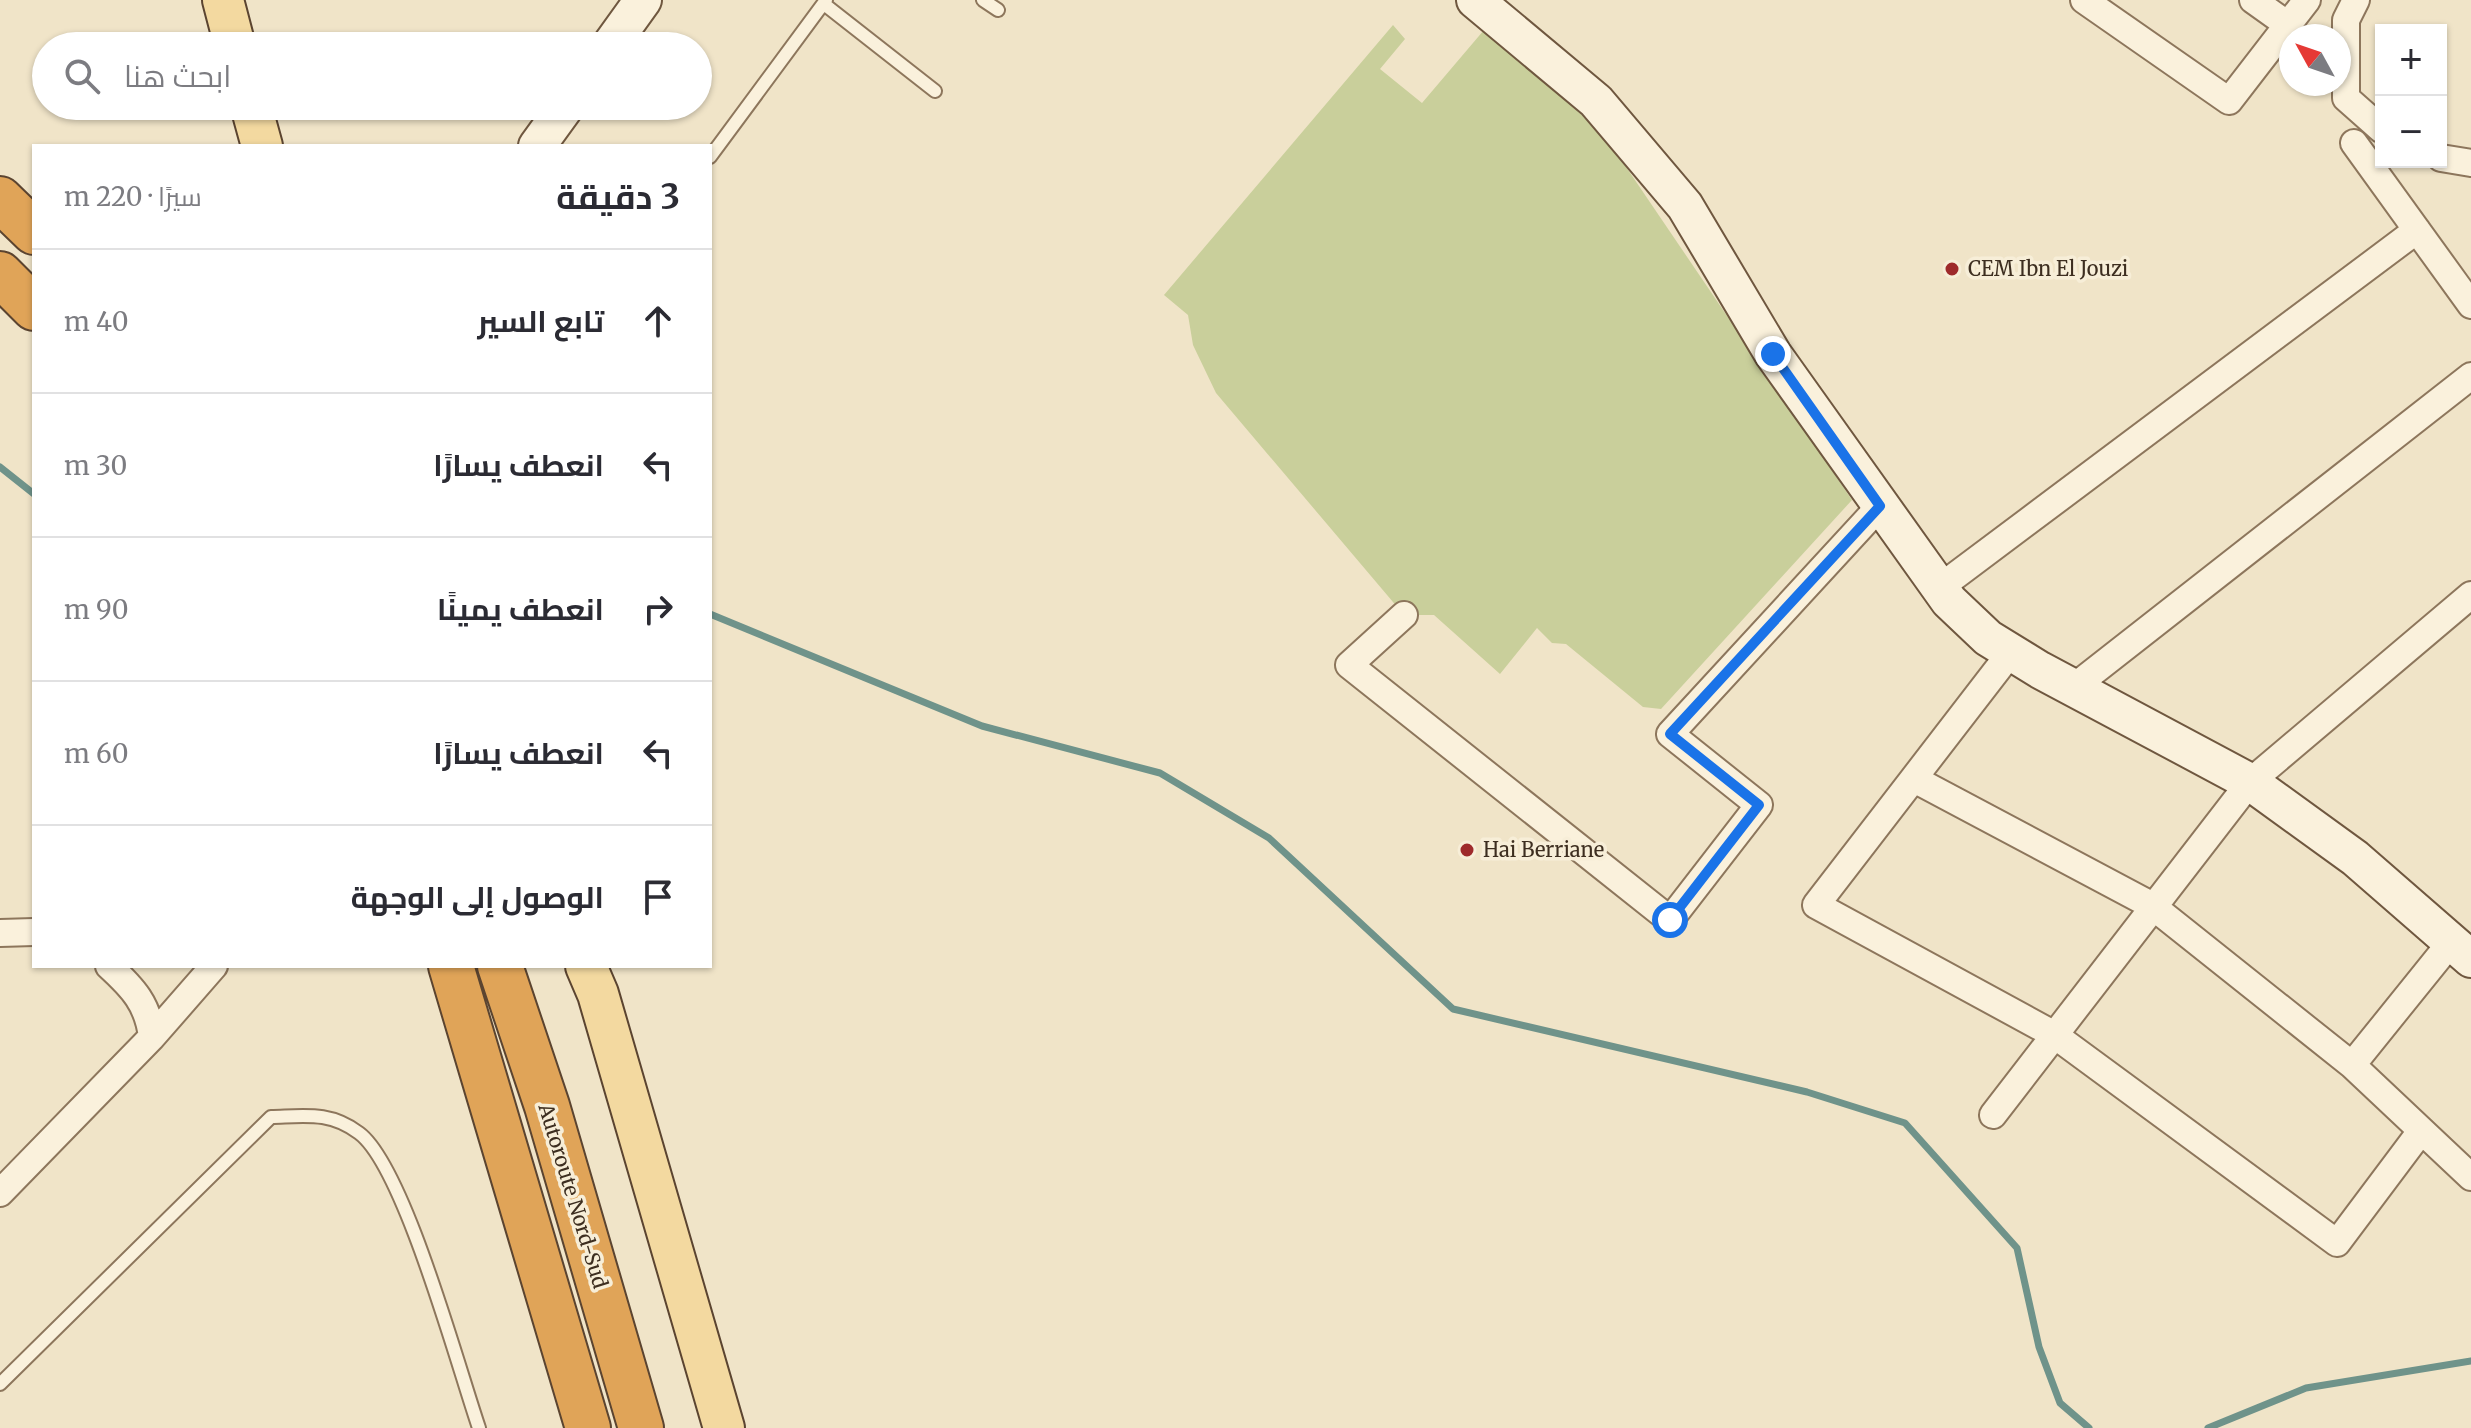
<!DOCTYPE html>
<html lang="ar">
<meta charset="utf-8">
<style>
:root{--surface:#fff;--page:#f2f2f3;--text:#2b2b33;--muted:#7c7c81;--line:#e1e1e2}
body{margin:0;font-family:Merriweather,Cairo,serif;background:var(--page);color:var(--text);direction:rtl}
.controls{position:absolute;right:24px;top:24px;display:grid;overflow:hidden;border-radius:0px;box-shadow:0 2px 6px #0004}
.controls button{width:72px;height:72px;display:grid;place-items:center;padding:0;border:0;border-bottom:2px solid var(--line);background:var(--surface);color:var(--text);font:40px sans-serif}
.compass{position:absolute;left:2279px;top:24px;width:72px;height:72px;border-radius:50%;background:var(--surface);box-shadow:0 2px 6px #0004;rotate:310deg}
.stop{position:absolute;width:24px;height:24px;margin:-18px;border:6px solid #1a73e8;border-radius:50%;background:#fff}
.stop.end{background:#1a73e8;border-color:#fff;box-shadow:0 2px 8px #0008}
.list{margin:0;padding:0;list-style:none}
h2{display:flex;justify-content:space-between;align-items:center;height:104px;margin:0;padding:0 32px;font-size:34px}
h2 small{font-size:26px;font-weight:400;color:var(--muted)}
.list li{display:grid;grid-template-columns:52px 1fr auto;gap:24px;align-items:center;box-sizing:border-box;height:144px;padding:0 32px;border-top:2px solid var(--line)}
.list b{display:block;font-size:30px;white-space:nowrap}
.list em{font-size:26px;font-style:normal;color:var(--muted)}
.icon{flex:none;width:44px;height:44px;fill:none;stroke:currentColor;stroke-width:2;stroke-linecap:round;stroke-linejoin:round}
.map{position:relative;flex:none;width:2471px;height:1428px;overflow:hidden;direction:ltr}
.search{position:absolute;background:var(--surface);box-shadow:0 2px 6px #0004;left:32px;top:32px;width:680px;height:88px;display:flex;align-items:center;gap:20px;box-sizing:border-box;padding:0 28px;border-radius:44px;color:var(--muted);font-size:30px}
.panel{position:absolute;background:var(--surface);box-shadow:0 2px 6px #0004;left:32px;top:144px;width:680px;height:824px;border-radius:0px;direction:rtl}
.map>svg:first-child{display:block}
.green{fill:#c9cf9b}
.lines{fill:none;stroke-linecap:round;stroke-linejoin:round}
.stream{stroke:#6f938a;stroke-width:7}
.lane-casing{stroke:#8d765c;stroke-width:16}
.street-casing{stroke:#8d765c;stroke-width:30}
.secondary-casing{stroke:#6f573f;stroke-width:40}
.primary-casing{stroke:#5b4430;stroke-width:44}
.highway-casing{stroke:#5b4430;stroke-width:48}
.lane{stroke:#faf1dc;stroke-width:12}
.street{stroke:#faf1dc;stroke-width:26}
.secondary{stroke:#faf1dc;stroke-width:36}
.primary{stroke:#f3d9a0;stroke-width:40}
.highway{stroke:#e0a458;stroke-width:44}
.route{stroke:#1a73e8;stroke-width:10}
.poi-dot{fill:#9e2a2b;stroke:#f7eed8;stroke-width:3}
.labels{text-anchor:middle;stroke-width:7;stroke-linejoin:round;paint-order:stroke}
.poi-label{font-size:20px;fill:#3d2e20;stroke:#f7eed8;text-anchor:start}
.street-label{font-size:20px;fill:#3d2e20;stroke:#f7eed8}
</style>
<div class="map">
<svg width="2471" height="1428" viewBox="0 0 2471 1428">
<rect width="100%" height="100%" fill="#f0e4c8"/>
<path class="green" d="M 1393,25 L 1405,39 L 1380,69 L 1422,103 L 1484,30 L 1603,133 L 1852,500 L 1661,709 L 1643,707 L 1566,644 L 1552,643 L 1537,628 L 1500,674 L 1434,615 L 1404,615 L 1216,393 L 1193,345 L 1188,315 L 1164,295 Z"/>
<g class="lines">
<path class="stream" d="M 0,467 L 34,494
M 710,614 L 982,726 L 1160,773 L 1269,838 L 1453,1009 L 1807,1092 L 1905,1123 L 2017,1248 L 2039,1347 L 2060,1403 L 2089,1428
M 2208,1428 L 2306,1388 L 2471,1361"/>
<defs>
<path id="lane" d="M 983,0 L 998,10
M 824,4 L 935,91
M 710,157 L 826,0
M 0,1384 L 271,1117 C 305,1116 330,1111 359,1133 C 404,1166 458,1367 479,1428"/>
<path id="street" d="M 2084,0 L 2229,101 L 2307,0
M 2253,0 L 2288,25
M 2356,0 L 2346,20 L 2346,98 L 2381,129
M 2354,143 L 2471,305
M 2441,158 L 2471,163
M 1939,588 L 2417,230
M 1404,615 L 1349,665 L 1670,920 L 1759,805 L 1670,734 L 1880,506
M 2011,652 L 1816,905 L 2053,1034 L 2337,1243 L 2421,1131
M 2074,687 L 2471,376
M 1914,779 L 2151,905 L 2352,1065 L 2471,1177
M 0,933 L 34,932
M 109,966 C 133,988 148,1004 152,1037
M 2352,1065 L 2452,941
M 1993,1115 L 2250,782 L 2471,595
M 0,1193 L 152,1037 L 214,966"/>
<path id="secondary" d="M 1475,0 L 1596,101 L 1685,206 L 1773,354 L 1949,601 L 1988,638 L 2040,670 L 2250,782 L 2355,858 L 2471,959
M 610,46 L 643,0
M 537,146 L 566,106"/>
<path id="primary" d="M 223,0 L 235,46
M 251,106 L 262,146
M 586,966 L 598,994 L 724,1428"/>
<path id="highway" d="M 0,199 L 34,232
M 0,274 L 34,308
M 451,966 L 588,1428
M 500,966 L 547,1106 L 641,1428"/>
</defs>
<use href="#lane" class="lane-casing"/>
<use href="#street" class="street-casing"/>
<use href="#secondary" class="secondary-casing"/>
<use href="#primary" class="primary-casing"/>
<use href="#highway" class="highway-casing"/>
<use href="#lane" class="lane"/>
<use href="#street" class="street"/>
<use href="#secondary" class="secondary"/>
<use href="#primary" class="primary"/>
<use href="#highway" class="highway"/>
</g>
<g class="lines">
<path class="route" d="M 1670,920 L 1759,805 L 1670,734 L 1880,506 L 1773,354"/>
</g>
<g class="poi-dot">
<circle cx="1952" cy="269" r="8"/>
<circle cx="1467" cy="850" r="8"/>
</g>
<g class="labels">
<g class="poi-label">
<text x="1968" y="276">CEM Ibn El Jouzi</text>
<text x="1483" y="857">Hai Berriane</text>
</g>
<g class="street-label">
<text transform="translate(573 1196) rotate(73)" y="7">Autoroute Nord-Sud</text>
</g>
</g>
</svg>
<div class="controls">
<button>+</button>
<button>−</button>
</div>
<svg class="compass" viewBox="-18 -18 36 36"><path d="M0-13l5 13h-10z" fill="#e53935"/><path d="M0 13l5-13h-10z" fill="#7c7c81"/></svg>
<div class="stop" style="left:1670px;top:920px"></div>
<div class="stop end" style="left:1773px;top:354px"></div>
<div class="search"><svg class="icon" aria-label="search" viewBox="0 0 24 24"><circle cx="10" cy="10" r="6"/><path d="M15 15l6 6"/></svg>ابحث هنا</div>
<section class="panel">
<h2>3 دقيقة<small>سيرًا · 220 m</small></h2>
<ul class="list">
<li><svg class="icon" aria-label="ahead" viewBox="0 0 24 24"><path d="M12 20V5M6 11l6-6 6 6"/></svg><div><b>تابع السير</b></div><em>40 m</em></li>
<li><svg class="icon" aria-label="left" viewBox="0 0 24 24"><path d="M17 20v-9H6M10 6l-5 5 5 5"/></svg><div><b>انعطف يسارًا</b></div><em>30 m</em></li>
<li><svg class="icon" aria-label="right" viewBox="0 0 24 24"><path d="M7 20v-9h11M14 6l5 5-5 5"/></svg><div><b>انعطف يمينًا</b></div><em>90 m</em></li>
<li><svg class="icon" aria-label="left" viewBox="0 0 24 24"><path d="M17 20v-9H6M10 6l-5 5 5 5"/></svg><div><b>انعطف يسارًا</b></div><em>60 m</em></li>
<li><svg class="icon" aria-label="arrive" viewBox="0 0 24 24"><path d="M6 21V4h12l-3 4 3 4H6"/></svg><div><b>الوصول إلى الوجهة</b></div></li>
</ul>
</section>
</div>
